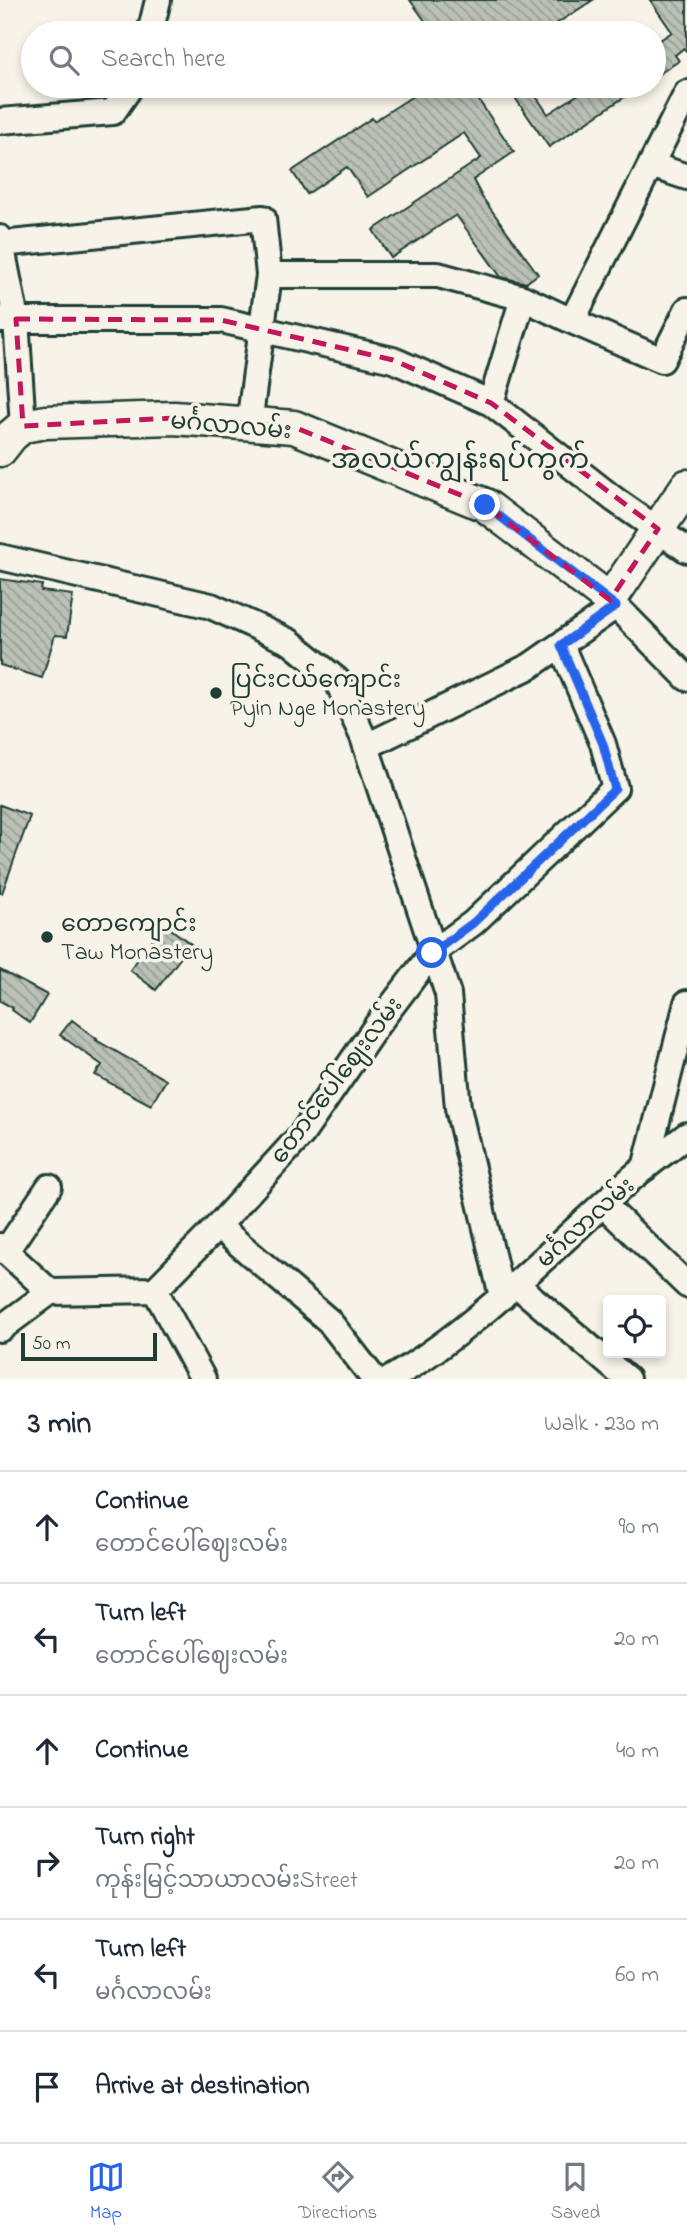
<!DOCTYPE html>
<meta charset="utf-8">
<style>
:root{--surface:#fff;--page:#f2f2f3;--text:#1f2937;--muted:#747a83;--line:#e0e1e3;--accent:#2563eb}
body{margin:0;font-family:"Indie Flower","Noto Sans Myanmar",sans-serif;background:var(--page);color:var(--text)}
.controls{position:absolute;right:21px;bottom:21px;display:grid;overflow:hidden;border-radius:7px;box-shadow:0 4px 10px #0003}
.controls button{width:63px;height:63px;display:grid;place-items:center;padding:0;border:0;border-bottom:2px solid var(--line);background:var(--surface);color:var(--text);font:35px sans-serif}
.scale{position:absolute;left:21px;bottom:18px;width:136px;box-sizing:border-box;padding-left:7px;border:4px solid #1f3d34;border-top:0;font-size:19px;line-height:24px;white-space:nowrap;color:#1f3d34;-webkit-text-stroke:5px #f7f3e8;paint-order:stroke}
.stop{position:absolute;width:21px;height:21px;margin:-16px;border:5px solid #2563eb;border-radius:50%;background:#fff}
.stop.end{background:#2563eb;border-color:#fff;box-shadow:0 2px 7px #0008}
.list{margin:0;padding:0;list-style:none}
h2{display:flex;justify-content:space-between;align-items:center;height:91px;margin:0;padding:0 28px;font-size:30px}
h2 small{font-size:23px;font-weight:400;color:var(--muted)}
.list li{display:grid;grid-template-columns:46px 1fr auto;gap:21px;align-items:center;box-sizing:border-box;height:112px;padding:0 28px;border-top:2px solid var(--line)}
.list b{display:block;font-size:26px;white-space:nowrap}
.list p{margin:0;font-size:23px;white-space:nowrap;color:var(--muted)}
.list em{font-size:23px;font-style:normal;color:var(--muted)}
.icon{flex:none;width:38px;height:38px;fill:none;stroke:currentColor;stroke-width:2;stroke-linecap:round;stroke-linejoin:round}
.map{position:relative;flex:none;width:687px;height:1379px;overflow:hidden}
.search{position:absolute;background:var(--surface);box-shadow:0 4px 10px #0003;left:21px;right:21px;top:21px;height:77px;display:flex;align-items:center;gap:18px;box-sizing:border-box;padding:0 24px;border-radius:38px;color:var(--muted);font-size:26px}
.sheet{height:763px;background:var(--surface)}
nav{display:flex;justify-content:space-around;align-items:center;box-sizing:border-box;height:98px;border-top:2px solid var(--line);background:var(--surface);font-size:19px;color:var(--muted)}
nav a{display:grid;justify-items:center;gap:4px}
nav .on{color:var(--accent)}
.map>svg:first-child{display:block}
.building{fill:url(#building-back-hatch);stroke:#1f3d34;stroke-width:2}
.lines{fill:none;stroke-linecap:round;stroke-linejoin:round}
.minor-casing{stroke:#1f3d34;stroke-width:30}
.major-casing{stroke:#1f3d34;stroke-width:37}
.minor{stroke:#f7f3e8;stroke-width:24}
.major{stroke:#f7f3e8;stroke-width:32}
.route{stroke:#2563eb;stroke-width:9}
.marked{fill:none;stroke:#c2185b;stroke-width:5;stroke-dasharray:14 9;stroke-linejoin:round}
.poi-dot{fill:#1f3d34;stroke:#f7f3e8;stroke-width:2.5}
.labels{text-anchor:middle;stroke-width:7;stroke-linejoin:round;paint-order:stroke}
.street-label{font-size:24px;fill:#1f3d34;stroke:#f7f3e8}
.poi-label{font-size:24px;fill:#1f3d34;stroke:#f7f3e8;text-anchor:start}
.quarter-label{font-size:28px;fill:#1f3d34;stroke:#f7f3e8}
</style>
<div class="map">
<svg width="687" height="1379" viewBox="0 0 687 1379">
<defs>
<pattern id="building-back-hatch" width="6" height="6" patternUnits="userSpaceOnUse" patternTransform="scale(1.75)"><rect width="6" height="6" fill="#bbc1b6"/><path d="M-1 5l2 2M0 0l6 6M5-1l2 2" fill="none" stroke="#979e95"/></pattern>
</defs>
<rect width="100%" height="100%" fill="#f7f3e8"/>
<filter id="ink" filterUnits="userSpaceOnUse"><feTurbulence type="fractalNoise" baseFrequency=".0143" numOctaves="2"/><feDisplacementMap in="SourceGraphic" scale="14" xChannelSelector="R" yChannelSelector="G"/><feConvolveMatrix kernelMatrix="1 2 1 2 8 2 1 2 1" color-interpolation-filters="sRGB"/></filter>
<g filter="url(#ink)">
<path class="building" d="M 410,0 L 593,0 L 542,33 L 434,33 Z
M 650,0 L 687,0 L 687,52 L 684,48 L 675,55 L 679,61 L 654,77 L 654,44 L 672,32 Z
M 434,86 L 469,86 L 514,152 L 473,180 L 482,197 L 538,274 L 526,283 L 501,277 L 456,215 L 391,258 L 373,230 L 481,158 L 464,133 L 368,197 L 347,167 L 307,194 L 292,171 L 372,118 L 374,121 L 419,92 L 421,95 Z
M 507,86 L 529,86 L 548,114 L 591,86 L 641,86 L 549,147 Z
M 0,579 L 42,585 L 41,591 L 73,595 L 67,636 L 55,635 L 42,678 L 0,665 Z
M 0,805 L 30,816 L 2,893 L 0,893 Z
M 164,924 L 191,944 L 156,990 L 130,970 Z
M 0,970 L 47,995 L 30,1023 L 12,1010 L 13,1008 L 0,1001 Z
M 72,1020 L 97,1039 L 96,1040 L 166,1080 L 151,1105 L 95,1075 L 102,1065 L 60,1035 Z"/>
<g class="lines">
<defs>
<path id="minor" d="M 150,33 L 158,0
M 0,121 L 113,112 L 131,86
M 651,165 L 687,177
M 0,238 L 16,319 L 23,426
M 1,244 L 263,218 L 269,275 L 249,424
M 269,275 L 438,275 L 523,298 L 572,321 L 687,93
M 0,320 L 221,320 L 393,360 L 491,403 L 615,500 L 687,550
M 572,321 L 662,360 L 687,310
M 491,403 L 523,298
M 0,557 L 211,606 L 290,642 L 337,680 L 363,737 L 448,994 L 458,1108 L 502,1297
M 610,600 L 687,678
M 367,746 L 530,666 L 616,606
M 645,1168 L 687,1003
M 603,1204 L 687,1285
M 218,1226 L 329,1321 L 374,1379
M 0,1246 L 50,1292 L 155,1290 L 218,1226 L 302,1134 L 377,1025 L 432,953 L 473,923 L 615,788 L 603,744 L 561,645
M 6,1251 L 49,1187
M 516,1284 L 627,1379
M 155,1290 L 203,1379
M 0,1329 L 50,1292
M 390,1379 C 481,1326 553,1247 632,1178 C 650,1163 669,1149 687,1135"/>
<path id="major" d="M 0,450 L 11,436 L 23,426 L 46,422 L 174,418 L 294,427 L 485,505 L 610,600 L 687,486"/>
</defs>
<use href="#minor" class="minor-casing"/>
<use href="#major" class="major-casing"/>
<use href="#minor" class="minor"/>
<use href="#major" class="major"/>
</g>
</g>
<g class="lines" filter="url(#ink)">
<path class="route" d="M 432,953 L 473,923 L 615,789 L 603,744 L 561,645 L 616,606 L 485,505"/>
</g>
<path class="marked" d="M 16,319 L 221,320 L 393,360 L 491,403 L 658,529 L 610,600 L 485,505 L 294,427 L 174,418 L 23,426 Z"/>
<g class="poi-dot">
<circle cx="216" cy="693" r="7"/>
<circle cx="47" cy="937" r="7"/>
</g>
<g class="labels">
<g class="street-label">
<text transform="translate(231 425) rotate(5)" y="8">မင်္ဂလာလမ်း</text>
<text transform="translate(336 1080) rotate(-53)" y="8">တောင်ပေါ်ဈေးလမ်း</text>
<text transform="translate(585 1222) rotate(-42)" y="8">မင်္ဂလာလမ်း</text>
</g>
<g class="poi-label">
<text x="230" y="687">ပြင်းငယ်ကျောင်း<tspan x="230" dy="28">Pyin Nge Monastery</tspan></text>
<text x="61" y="931">တောကျောင်း<tspan x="61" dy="28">Taw Monastery</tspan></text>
</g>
<g class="quarter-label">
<text x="460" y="468">အလယ်ကျွန်းရပ်ကွက်</text>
</g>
</g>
</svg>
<div class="controls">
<button><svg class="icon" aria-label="locate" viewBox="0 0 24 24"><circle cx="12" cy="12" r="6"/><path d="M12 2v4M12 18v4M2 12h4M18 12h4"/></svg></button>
</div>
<div class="scale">50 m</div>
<div class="stop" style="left:432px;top:953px"></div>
<div class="stop end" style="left:485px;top:505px"></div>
<div class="search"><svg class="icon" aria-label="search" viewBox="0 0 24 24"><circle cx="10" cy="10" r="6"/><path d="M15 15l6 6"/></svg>Search here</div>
</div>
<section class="sheet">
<h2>3 min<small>Walk · 230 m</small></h2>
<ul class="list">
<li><svg class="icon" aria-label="ahead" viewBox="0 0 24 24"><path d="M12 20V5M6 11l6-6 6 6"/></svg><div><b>Continue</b><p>တောင်ပေါ်ဈေးလမ်း</p></div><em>90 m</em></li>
<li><svg class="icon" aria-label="left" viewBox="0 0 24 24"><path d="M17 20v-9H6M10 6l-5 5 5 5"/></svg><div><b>Turn left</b><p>တောင်ပေါ်ဈေးလမ်း</p></div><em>20 m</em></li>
<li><svg class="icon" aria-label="ahead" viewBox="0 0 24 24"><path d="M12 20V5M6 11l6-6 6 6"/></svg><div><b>Continue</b></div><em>40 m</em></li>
<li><svg class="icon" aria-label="right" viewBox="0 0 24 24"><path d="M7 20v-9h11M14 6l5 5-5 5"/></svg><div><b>Turn right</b><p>ကုန်းမြင့်သာယာလမ်းStreet</p></div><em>20 m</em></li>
<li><svg class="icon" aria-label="left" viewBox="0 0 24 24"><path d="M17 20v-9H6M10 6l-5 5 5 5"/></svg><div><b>Turn left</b><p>မင်္ဂလာလမ်း</p></div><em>60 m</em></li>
<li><svg class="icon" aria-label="arrive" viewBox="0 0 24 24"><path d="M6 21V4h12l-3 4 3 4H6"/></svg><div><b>Arrive at destination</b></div></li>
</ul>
</section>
<nav>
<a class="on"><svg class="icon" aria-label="map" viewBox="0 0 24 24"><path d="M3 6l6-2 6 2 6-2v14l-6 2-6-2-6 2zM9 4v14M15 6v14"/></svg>Map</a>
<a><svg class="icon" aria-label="directions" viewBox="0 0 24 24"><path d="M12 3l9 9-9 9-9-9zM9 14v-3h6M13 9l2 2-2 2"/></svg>Directions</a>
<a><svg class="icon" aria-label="saved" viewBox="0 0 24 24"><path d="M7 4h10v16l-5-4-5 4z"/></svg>Saved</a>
</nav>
